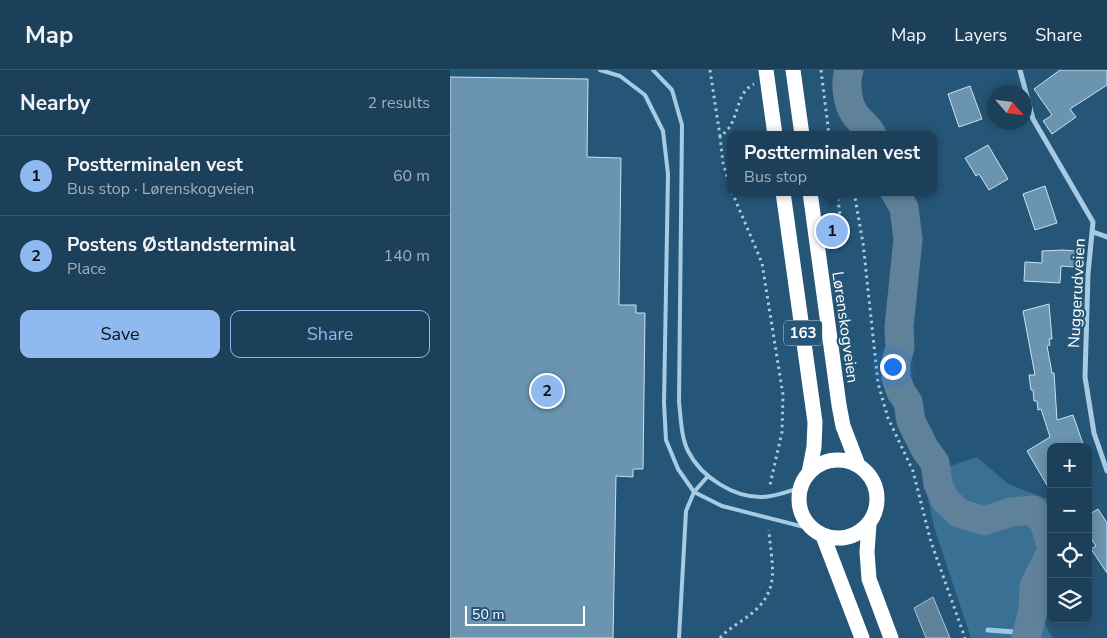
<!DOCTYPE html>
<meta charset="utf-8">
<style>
:root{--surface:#1c4059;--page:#25475f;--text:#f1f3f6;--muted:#a0afba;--line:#3a596f;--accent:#90b9f0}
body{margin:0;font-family:"Nunito Sans",sans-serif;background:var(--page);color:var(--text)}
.controls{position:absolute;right:15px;bottom:15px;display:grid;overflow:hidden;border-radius:10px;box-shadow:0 2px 12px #0003}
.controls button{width:45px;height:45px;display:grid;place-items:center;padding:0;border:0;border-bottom:1px solid var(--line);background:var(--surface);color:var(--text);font:25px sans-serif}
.compass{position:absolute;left:537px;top:15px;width:45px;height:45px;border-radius:50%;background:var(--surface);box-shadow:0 2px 12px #0003;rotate:118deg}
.scale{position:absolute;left:15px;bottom:12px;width:120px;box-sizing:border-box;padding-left:5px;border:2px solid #fff;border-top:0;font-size:14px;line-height:18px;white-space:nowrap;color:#fff;-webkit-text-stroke:4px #265677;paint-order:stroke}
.you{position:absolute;left:442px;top:296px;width:18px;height:18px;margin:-12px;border:4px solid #fff;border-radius:50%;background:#1a73e8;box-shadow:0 0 0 8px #1a73e833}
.badge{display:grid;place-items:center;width:32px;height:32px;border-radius:50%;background:var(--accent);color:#111;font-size:16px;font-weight:700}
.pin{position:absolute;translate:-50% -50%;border:2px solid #fff;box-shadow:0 1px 5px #0006}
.popup{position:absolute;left:277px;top:61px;width:210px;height:65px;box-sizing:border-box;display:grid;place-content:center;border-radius:10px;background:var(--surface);filter:drop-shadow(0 1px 4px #0005);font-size:16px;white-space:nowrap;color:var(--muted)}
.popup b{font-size:19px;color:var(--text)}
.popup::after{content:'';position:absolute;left:50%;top:100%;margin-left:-10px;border:10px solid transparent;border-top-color:var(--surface)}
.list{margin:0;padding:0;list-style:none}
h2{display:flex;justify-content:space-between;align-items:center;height:65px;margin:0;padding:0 20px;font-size:21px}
h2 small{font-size:16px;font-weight:400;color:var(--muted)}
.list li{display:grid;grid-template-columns:32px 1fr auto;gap:15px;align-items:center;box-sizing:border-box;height:80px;padding:0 20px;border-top:1px solid var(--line)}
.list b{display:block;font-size:19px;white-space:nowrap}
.list p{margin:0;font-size:16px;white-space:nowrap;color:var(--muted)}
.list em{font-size:16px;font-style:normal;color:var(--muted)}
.actions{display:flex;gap:10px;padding:15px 20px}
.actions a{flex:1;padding:11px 0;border:1px solid var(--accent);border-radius:10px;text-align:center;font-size:18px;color:var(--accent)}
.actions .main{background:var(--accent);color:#111}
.icon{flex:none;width:28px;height:28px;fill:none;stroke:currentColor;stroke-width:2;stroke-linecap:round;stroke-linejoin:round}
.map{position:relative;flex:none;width:657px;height:568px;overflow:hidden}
header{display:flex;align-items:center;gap:30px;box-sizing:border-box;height:70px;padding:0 25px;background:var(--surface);border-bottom:1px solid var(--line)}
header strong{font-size:24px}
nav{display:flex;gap:28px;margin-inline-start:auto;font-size:18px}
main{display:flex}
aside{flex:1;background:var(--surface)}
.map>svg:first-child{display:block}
.green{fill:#397094}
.water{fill:#5f829a;stroke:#9bc8e3}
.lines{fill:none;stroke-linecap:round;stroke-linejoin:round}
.stream{stroke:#9bc8e3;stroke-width:5}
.river{stroke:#5f829a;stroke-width:29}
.building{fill:#6a94af;stroke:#c9e2f2}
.path{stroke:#a7cbe2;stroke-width:3;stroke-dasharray:2.5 4;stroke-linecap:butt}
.lane{stroke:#a7cbe2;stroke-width:4}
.street{stroke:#a7cbe2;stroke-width:5}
.highway{stroke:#fff;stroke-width:15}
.labels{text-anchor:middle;stroke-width:4.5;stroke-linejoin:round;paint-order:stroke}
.shield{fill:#265677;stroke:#beccd6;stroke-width:1}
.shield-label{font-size:15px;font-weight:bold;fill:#fff}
.street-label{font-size:16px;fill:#fff;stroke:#265677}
</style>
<header>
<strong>Map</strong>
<nav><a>Map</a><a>Layers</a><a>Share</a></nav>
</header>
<main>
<aside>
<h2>Nearby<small>2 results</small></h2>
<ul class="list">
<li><span class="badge">1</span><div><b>Postterminalen vest</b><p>Bus stop · Lørenskogveien</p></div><em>60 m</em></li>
<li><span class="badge">2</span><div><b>Postens Østlandsterminal</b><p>Place</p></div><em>140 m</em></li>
</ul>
<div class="actions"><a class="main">Save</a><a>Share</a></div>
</aside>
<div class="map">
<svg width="657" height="568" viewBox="0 0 657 568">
<rect width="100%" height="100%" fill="#265677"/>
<path class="green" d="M 527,387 L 558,414 L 597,429 L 601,434 L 601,529 L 591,548 L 603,568 L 521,568 L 484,457 L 473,405 Z"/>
<path class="water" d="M 483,527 L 500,568 L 476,568 L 464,538 Z"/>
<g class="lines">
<path class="stream" d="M 538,560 L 577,563"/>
<path class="river" d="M 399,0 C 395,12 397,32 404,43 C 409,51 418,56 422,65
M 445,122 L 454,138 L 458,169 L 449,257 L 450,277 L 446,292 L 446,308 L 451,322 L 458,332 L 461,351 L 475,379 L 485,393 L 488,414 L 495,430 L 509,443 L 534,451 L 561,442 L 583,440 L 594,452 L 601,474
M 576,568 L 583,541 L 584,516 L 601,482"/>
</g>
<path class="building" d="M 610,0 L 657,0 L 657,15 L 620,39 L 626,47 L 602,64 L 593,51 L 602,45 L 584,19 Z
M 0,7 L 138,9 L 137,87 L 171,88 L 169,235 L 186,235 L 186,243 L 195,243 L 193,399 L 183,399 L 183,407 L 166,406 L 163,568 L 0,568 Z
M 520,16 L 532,49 L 509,57 L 498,24 Z
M 538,75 L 558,109 L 539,120 L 529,104 L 526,106 L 515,88 Z
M 595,116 L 607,153 L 585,160 L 573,124 Z
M 613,180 L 626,181 L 625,197 L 611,196 L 610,213 L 574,211 L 575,192 L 592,193 L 592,181 Z
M 599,234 L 602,269 L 599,269 L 600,275 L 597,276 L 602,303 L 604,303 L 607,350 L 623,345 L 634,377 L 601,377 L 601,422 L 577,381 L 600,367 L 591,339 L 588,340 L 587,331 L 584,331 L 583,320 L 581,320 L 579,305 L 585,305 L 573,241 Z
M 648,439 L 657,453 L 657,503 L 641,479 L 646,476 L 638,464 L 638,445 Z"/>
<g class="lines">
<path class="path" d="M 260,0 L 270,66
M 371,0 L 379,65
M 281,119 L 273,93 L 270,66 C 291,54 283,24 304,14
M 282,122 L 312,193 L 333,325 L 332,362 L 320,415
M 387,122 L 392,160 L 389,162
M 404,122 L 413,173 L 428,313 L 438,348 L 463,401 L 481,472 L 515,568
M 270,568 C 279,558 291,552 301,544 C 332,519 321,494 319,460"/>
<path class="lane" d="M 150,0 L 170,6 L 195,25 L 213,61 L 218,104 L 214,333 L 216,370 L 228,399 L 244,422 L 272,436 L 362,459
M 203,0 L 222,20 L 232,55 L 229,332 C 231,348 231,367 238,381 C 251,407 284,428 313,427 C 325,427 339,421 350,418
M 229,568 L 236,441 L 244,422 L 258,406"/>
<path class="street" d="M 570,0 L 583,49 L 643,152 L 638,204 L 635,307 L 644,363 L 657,401
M 643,162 L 657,167"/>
<path class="highway" d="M 316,0 L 325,65
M 343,0 L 352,65
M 333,122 L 365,352 L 364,377 L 359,403
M 360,122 L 389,335 L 393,356 L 408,395
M349 429a39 39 0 1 1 78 0a39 39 0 1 1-78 0Z
M 419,454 L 417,482 L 419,509 L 441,568
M 373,466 L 412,568"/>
</g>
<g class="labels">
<rect class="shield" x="334" y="250.5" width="38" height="25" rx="4"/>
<g class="shield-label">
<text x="353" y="268">163</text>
</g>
<g class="street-label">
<text transform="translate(626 223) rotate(-87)" y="6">Nuggerudveien</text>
<text transform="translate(396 257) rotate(82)" y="6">Lørenskogveien</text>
</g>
</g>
</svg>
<div class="controls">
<button>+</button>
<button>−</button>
<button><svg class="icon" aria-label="locate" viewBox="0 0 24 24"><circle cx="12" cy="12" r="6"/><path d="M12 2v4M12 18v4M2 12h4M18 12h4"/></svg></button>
<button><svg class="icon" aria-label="layers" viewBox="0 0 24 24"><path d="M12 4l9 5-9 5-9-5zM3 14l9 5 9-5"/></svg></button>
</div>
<svg class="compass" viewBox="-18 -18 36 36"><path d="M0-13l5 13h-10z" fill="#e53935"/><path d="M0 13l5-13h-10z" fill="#a0afba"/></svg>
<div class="scale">50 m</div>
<div class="you"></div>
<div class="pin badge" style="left:382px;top:161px">1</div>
<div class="popup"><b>Postterminalen vest</b>Bus stop</div>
<div class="pin badge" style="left:97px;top:321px">2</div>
</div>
</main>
